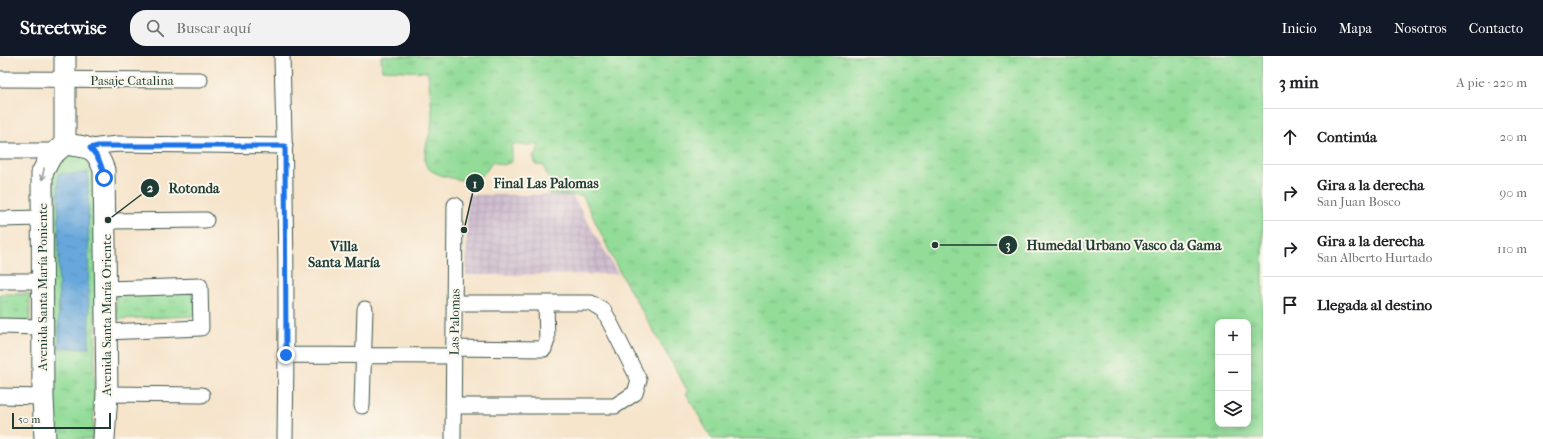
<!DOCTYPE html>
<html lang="es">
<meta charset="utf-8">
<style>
:root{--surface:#fff;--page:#f2f2f2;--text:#202124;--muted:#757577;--line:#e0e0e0;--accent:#111827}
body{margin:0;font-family:"IM FELL French Canon",serif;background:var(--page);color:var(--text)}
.controls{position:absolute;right:12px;bottom:12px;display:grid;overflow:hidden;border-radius:8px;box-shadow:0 2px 10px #0003}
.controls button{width:36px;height:36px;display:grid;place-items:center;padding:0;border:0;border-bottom:1px solid var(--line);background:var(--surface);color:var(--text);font:20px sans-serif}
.scale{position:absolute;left:12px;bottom:10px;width:99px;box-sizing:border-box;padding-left:4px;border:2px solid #1f3d34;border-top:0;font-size:11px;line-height:14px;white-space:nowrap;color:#1f3d34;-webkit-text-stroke:3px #fbf7ec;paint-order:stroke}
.stop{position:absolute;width:12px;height:12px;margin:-9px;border:3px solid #1a73e8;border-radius:50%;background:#fff}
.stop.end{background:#1a73e8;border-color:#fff;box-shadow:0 1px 4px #0008}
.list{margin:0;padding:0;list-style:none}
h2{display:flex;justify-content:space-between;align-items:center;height:52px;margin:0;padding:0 16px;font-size:17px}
h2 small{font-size:13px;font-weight:400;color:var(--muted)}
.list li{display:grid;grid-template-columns:26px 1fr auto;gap:12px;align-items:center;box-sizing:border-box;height:56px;padding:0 16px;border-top:1px solid var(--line)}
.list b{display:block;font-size:15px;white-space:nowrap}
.list p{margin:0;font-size:13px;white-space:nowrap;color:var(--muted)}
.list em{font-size:13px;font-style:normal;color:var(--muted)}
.icon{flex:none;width:22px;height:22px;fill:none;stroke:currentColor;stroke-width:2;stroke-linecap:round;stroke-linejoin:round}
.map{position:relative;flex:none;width:1263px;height:383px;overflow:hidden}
header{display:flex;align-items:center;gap:24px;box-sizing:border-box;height:56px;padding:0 20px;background:var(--accent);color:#fff}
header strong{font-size:19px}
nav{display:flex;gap:22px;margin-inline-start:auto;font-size:14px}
.search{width:280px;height:36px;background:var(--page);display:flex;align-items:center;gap:10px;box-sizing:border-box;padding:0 14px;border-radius:16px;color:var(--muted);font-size:15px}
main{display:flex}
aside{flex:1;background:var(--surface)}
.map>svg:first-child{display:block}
.industrial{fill:url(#industrial-grid)}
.park{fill:url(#park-tufts);stroke:#588c66;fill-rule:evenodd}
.water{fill:url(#water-ripples);stroke:#447288}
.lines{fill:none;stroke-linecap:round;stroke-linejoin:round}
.street-casing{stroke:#3f564b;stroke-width:17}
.secondary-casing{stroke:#3f564b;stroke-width:23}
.street{stroke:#fff;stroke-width:15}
.secondary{stroke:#fff;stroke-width:21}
.oneway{stroke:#8f9e9a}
.route{stroke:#1a73e8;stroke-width:5}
.labels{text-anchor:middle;stroke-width:4;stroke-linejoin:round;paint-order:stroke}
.street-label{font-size:13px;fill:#1f3d34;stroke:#fbf7ec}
.neighbourhood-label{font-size:14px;font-weight:bold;fill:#1f3d34;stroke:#fbf7ec}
.leader{fill:none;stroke:#1f3d34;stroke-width:1.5}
.callout-dot{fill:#1f3d34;stroke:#fbf7ec;stroke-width:1.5}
.mark-label{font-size:12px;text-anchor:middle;font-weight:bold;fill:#fff}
.callout-label{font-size:14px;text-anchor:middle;font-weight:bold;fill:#1f3d34;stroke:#fbf7ec;stroke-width:4;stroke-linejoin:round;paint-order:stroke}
</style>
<header>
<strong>Streetwise</strong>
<div class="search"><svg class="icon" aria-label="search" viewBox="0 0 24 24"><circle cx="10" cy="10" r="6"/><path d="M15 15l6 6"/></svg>Buscar aquí</div>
<nav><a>Inicio</a><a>Mapa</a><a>Nosotros</a><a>Contacto</a></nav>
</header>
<main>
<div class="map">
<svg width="1263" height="383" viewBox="0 0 1263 383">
<defs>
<pattern id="industrial-grid" width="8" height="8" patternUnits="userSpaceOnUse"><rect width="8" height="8" fill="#cfbdcf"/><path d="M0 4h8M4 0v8" fill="none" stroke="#b1a3b2"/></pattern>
<pattern id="park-tufts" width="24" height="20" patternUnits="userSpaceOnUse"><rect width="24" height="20" fill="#92dc98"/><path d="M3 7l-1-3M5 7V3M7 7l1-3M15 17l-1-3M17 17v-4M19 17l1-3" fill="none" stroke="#77b47d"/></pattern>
<pattern id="water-ripples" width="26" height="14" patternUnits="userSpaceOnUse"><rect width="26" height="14" fill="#68a7db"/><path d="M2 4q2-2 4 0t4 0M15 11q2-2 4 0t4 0" fill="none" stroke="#5589b2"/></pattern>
</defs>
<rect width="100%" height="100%" fill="#fbf7ec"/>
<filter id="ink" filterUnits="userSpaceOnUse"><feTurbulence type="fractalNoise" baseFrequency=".025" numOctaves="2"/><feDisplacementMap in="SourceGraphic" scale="8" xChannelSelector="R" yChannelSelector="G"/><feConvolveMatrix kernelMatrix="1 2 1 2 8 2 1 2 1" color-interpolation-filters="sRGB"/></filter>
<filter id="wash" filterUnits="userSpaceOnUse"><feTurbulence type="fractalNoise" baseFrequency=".012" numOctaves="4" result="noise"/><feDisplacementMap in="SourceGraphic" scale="16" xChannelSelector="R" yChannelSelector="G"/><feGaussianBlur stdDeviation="0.9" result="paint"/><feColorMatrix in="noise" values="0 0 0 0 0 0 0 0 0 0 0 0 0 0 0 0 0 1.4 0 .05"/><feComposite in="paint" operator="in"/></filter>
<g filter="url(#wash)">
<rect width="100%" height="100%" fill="#f6e4cb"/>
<path class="industrial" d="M 468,139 L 572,139 L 618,218 L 466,219 Z"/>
<path class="park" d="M 381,0 L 1263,0 L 1263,383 L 712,383 L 686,337 L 688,335 L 618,213 L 583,140 L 549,138 L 548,121 L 543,109 L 536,109 L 533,99 L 537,98 L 538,88 C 527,88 527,91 515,88 L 512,90 L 512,106 L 503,109 L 492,106 C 485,119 476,127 461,124 C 451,122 434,119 427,111 C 421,103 429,80 431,72 C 434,56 429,32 428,16 L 382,14 ZM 1218,266 L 1248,266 L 1248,368 L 1218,368 Z
M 68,98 C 92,101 92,104 99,126 L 93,383 L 52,383 L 48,124 L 54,107 Z
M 195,236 L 196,260 L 116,263 L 116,238 Z
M 0,238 L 30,238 L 30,266 L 0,266 Z"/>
<path class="water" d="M 88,117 L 89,292 L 59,292 L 58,118 Z"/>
</g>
<g filter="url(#ink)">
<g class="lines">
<defs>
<path id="street" d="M 282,0 C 286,128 287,255 285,383
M 0,23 L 200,24
M 90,92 L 98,90 L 118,88 L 285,90
M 0,95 L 56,95
M 0,163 L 42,162
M 106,165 L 206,164
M 0,225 L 43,225
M 0,270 L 42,271
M 106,276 L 201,272 L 200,230 L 107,233
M 454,292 L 544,293 L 547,284 L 546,248
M 286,299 L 454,300
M 107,338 L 202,339
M 0,340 L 43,341
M 362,350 L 365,253
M 453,350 L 615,350 L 635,337 L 639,324 L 604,255 L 591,247 L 454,247
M 453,383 L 455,149"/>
<path id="secondary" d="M 65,0 L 65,88
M 65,88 C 89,92 95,89 104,114 L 107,338 L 104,383
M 45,383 L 43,341 L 42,117 L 51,100 L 65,88"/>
</defs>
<use href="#street" class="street-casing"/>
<use href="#secondary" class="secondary-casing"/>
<use href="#street" class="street"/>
<use href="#secondary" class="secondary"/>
</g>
<defs><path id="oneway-shaft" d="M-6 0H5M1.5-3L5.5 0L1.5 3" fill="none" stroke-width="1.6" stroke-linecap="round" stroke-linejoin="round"/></defs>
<use class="oneway" href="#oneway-shaft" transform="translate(43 118) rotate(101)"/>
</g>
<g class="lines" filter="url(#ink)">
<path class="route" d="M 104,122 C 103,110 99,102 90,92 L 98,90 L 285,90 L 286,299"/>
</g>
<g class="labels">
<g class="street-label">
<text x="132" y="29">Pasaje Catalina</text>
<text transform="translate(42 231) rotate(-90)" y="5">Avenida Santa María Poniente</text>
<text transform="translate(106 259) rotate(-90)" y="5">Avenida Santa María Oriente</text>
<text transform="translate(454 266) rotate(-89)" y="5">Las Palomas</text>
</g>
<g class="neighbourhood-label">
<text x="344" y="195">Villa<tspan x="344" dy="16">Santa María</tspan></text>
</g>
</g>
<path class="leader" d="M464 174L475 127M108 164L150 132M935 189L1008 189"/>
<g class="callout-dot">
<circle cx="464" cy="174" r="4"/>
<circle cx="108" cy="164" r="4"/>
<circle cx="935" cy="189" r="4"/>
<circle cx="475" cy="127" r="10"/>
<circle cx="150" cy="132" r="10"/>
<circle cx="1008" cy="189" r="10"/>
</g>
<g class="mark-label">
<text x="475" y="132">1</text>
<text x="150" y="136">2</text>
<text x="1008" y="193">3</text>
</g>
<g class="callout-label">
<text x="546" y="132">Final Las Palomas</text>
<text x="194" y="137">Rotonda</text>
<text x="1124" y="194">Humedal Urbano Vasco da Gama</text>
</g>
</svg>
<div class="controls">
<button>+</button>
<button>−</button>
<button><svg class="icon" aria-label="layers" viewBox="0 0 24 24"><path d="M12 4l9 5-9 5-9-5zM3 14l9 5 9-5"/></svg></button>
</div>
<div class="scale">50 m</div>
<div class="stop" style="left:104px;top:122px"></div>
<div class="stop end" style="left:286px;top:299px"></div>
</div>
<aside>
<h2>3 min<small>A pie · 220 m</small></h2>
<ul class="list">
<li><svg class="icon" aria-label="ahead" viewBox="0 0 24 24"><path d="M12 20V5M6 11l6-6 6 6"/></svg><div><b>Continúa</b></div><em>20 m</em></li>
<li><svg class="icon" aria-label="right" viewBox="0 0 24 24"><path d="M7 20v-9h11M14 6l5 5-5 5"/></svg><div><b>Gira a la derecha</b><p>San Juan Bosco</p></div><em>90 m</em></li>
<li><svg class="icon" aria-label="right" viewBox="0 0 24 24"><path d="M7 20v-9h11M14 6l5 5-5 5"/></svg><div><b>Gira a la derecha</b><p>San Alberto Hurtado</p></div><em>110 m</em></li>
<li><svg class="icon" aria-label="arrive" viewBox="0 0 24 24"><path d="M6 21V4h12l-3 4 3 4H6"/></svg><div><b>Llegada al destino</b></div></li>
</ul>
</aside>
</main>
